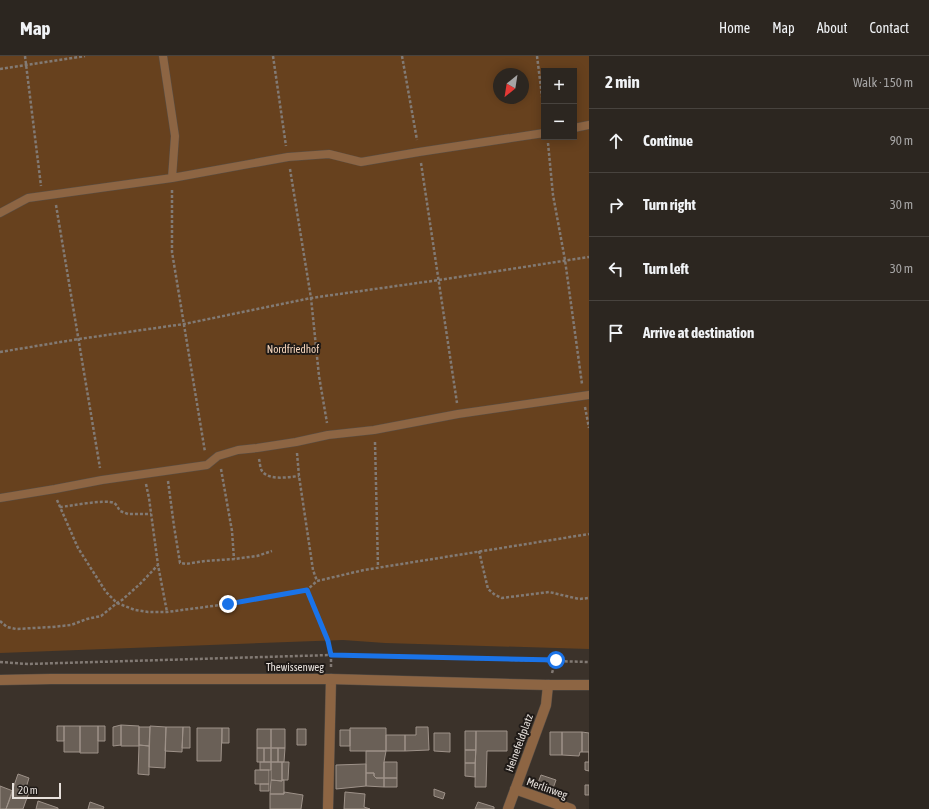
<!DOCTYPE html>
<meta charset="utf-8">
<style>
:root{--surface:#2c2620;--page:#342e29;--text:#f1f3f6;--muted:#a6a5a5;--line:#48433e}
body{margin:0;font-family:"Asap Condensed",sans-serif;background:var(--page);color:var(--text)}
.controls{position:absolute;right:12px;top:12px;display:grid;overflow:hidden;border-radius:0px;box-shadow:0 2px 10px #0003}
.controls button{width:36px;height:36px;display:grid;place-items:center;padding:0;border:0;border-bottom:1px solid var(--line);background:var(--surface);color:var(--text);font:20px sans-serif}
.compass{position:absolute;left:493px;top:12px;width:36px;height:36px;border-radius:50%;background:var(--surface);box-shadow:0 2px 10px #0003;rotate:210deg}
.scale{position:absolute;left:12px;bottom:10px;width:49px;box-sizing:border-box;padding-left:4px;border:2px solid #e7e1dc;border-top:0;font-size:11px;line-height:14px;white-space:nowrap;color:#e7e1dc;-webkit-text-stroke:3px #1f1a17;paint-order:stroke}
.stop{position:absolute;width:12px;height:12px;margin:-9px;border:3px solid #1a73e8;border-radius:50%;background:#fff}
.stop.end{background:#1a73e8;border-color:#fff;box-shadow:0 1px 4px #0008}
.list{margin:0;padding:0;list-style:none}
h2{display:flex;justify-content:space-between;align-items:center;height:52px;margin:0;padding:0 16px;font-size:17px}
h2 small{font-size:13px;font-weight:400;color:var(--muted)}
.list li{display:grid;grid-template-columns:26px 1fr auto;gap:12px;align-items:center;box-sizing:border-box;height:64px;padding:0 16px;border-top:1px solid var(--line)}
.list b{display:block;font-size:15px;white-space:nowrap}
.list em{font-size:13px;font-style:normal;color:var(--muted)}
.icon{flex:none;width:22px;height:22px;fill:none;stroke:currentColor;stroke-width:2;stroke-linecap:round;stroke-linejoin:round}
.map{position:relative;flex:none;width:589px;height:753px;overflow:hidden}
header{display:flex;align-items:center;gap:24px;box-sizing:border-box;height:56px;padding:0 20px;background:var(--surface);border-bottom:1px solid var(--line)}
header strong{font-size:19px}
nav{display:flex;gap:22px;margin-inline-start:auto;font-size:14px}
main{display:flex}
aside{flex:1;background:var(--surface)}
.map>svg:first-child{display:block}
.green{fill:#67411e;fill-rule:evenodd}
.building{fill:#6a6057;stroke:#9e9289}
.lines{fill:none;stroke-linecap:round;stroke-linejoin:round}
.service-casing{stroke:#574e46;stroke-width:9}
.minor-casing{stroke:#574e46;stroke-width:11}
.tertiary-casing{stroke:#574e46;stroke-width:11}
.path{stroke:#827a74;stroke-width:2.5;stroke-dasharray:3 2;stroke-linecap:butt}
.service{stroke:#8d6543;stroke-width:8}
.minor{stroke:#8d6543;stroke-width:10}
.tertiary{stroke:#8d6543;stroke-width:10}
.route{stroke:#1a73e8;stroke-width:5}
.labels{text-anchor:middle;stroke-width:4;stroke-linejoin:round;paint-order:stroke}
.park-label{font-size:11px;fill:#f7d6bc;stroke:#1f1a17}
.street-label{font-size:11px;fill:#e7e1dc;stroke:#1f1a17}
</style>
<header>
<strong>Map</strong>
<nav><a>Home</a><a>Map</a><a>About</a><a>Contact</a></nav>
</header>
<main>
<div class="map">
<svg width="589" height="753" viewBox="0 0 589 753">
<rect width="100%" height="100%" fill="#3b322a"/>
<path class="green" d="M 0,0 L 589,0 L 589,593 L 385,587 L 343,584 L 0,597 ZM 544,15 L 574,15 L 574,81 L 544,81 ZM 499,18 L 523,18 L 523,42 L 499,42 Z"/>
<path class="building" d="M 121,669 L 121,689 L 113,690 L 113,671 Z
M 121,669 L 139,670 L 139,690 L 121,690 Z
M 57,670 L 64,670 L 64,685 L 57,685 Z
M 64,670 L 80,670 L 80,696 L 64,696 Z
M 80,670 L 98,670 L 98,697 L 80,697 Z
M 98,670 L 105,670 L 105,685 L 98,685 Z
M 150,670 L 166,671 L 165,712 L 149,711 Z
M 139,671 L 150,671 L 149,690 L 139,689 Z
M 166,671 L 183,671 L 182,696 L 165,695 Z
M 183,671 L 190,671 L 190,692 L 182,692 Z
M 416,671 L 428,671 L 429,694 L 405,695 L 405,679 L 416,679 Z
M 197,672 L 222,672 L 221,705 L 197,705 Z
M 222,672 L 229,672 L 229,687 L 222,687 Z
M 350,672 L 386,672 L 386,695 L 350,695 Z
M 257,673 L 271,673 L 271,692 L 257,692 Z
M 271,673 L 285,673 L 285,692 L 271,692 Z
M 297,673 L 306,673 L 306,689 L 297,689 Z
M 340,674 L 350,674 L 350,690 L 340,690 Z
M 465,675 L 476,675 L 476,694 L 465,694 Z
M 476,675 L 507,675 L 507,695 L 487,695 L 486,731 L 475,731 Z
M 550,676 L 562,676 L 562,699 L 550,699 Z
M 562,676 L 582,676 L 582,696 L 580,696 L 579,700 L 562,699 Z
M 582,676 L 589,677 L 589,696 L 582,696 Z
M 434,677 L 450,677 L 450,696 L 434,695 Z
M 386,679 L 405,679 L 405,695 L 386,695 Z
M 139,689 L 149,690 L 149,719 L 138,718 Z
M 257,692 L 264,692 L 264,706 L 257,706 Z
M 264,692 L 271,692 L 271,706 L 264,706 Z
M 271,692 L 278,692 L 278,706 L 271,706 Z
M 278,692 L 285,692 L 284,706 L 278,706 Z
M 465,694 L 476,694 L 475,707 L 465,707 Z
M 366,695 L 386,695 L 384,706 L 384,722 L 376,722 L 374,720 L 374,717 L 366,717 Z
M 589,696 L 589,715 L 585,714 L 585,706 L 589,706 Z
M 260,706 L 271,706 L 271,714 L 260,714 Z
M 271,706 L 282,706 L 282,725 L 271,724 Z
M 282,706 L 289,706 L 288,724 L 282,724 Z
M 384,706 L 397,706 L 397,722 L 384,722 Z
M 465,707 L 475,707 L 475,721 L 465,720 Z
M 366,708 L 366,730 L 336,733 L 336,709 Z
M 255,714 L 269,714 L 269,728 L 255,728 Z
M 366,717 L 374,717 L 374,720 L 376,722 L 384,722 L 384,731 L 366,730 Z
M 18,718 L 29,722 L 25,735 L 29,736 L 23,753 L 6,753 Z
M 541,719 L 556,724 L 551,738 L 536,732 Z
M 384,722 L 397,722 L 397,731 L 384,731 Z
M 271,724 L 282,725 L 282,724 L 284,724 L 284,738 L 270,738 Z
M 260,728 L 269,728 L 269,735 L 260,735 Z
M 585,729 L 589,729 L 589,739 L 585,739 Z
M 0,730 L 13,735 L 6,753 L 0,753 Z
M 434,733 L 445,737 L 443,743 L 434,740 Z
M 284,736 L 303,739 L 301,753 L 270,753 L 270,738 L 284,738 Z
M 345,736 L 365,738 L 364,751 L 370,753 L 344,753 Z
M 38,745 L 58,752 L 58,753 L 36,753 Z
M 90,746 L 104,751 L 103,753 L 88,753 Z
M 478,746 L 494,751 L 494,753 L 475,753 Z"/>
<g class="lines">
<defs>
<path id="service" d="M 163,0 L 175,80 L 172,122 L 288,101 L 329,98 L 361,106 L 419,96 L 544,77
M 574,72 L 589,69
M 0,157 L 28,142 L 172,122
M 0,442 L 55,433 L 102,424 L 207,409 L 218,400 L 238,394 L 257,392 L 296,386 L 328,379 L 374,374 L 458,358 L 589,339"/>
<path id="minor" d="M 515,733 L 571,753
M 328,753 L 331,623
M 508,753 L 546,649 L 548,629"/>
<path id="tertiary" d="M 0,624 L 51,623 L 331,623 L 548,629 L 589,629"/>
</defs>
<use href="#service" class="service-casing"/>
<use href="#minor" class="minor-casing"/>
<use href="#tertiary" class="tertiary-casing"/>
<path class="path" d="M 25,0 L 41,130
M 273,0 L 286,90
M 402,0 L 417,84
M 537,0 L 544,56
M 0,13 L 85,0
M 548,87 L 553,139 L 565,204 L 582,328
M 421,107 L 457,347
M 290,113 L 311,242 L 319,320 L 327,367
M 172,134 L 172,196 L 205,396
M 56,149 L 100,412
M 0,296 L 79,283 L 184,268 L 311,242 L 439,224 L 589,201
M 585,351 L 589,372
M 375,386 L 378,511
M 297,397 L 299,420 L 313,514 L 317,525
M 259,403 C 260,407 260,412 262,415 C 269,425 289,421 299,420
M 221,413 L 232,475 L 234,503
M 168,425 L 174,470 L 180,507 L 186,508 L 205,505 L 234,503 L 257,500 L 272,495
M 146,428 L 149,442 L 158,509 L 167,556
M 57,444 L 78,492 L 106,536 L 117,547 L 135,554 L 148,556 L 167,556 L 228,548 L 307,534
M 60,451 C 70,450 106,443 114,447 C 117,449 118,452 120,455 L 128,458 L 151,458
M 479,495 L 488,533 L 495,539 L 502,542 L 549,536 L 579,543 L 589,542
M 0,565 L 7,571 L 16,573 L 52,571 L 71,569 L 87,563 L 101,560 L 117,547 L 122,544 L 140,528 L 158,509
M 0,606 L 28,608 L 331,599 L 589,606
M 331,611 L 331,599 L 328,585 L 307,534 L 317,525 L 364,514 L 589,478
M 552,617 L 556,604"/>
<use href="#service" class="service"/>
<use href="#minor" class="minor"/>
<use href="#tertiary" class="tertiary"/>
</g>
<g class="lines">
<path class="route" d="M 228,548 L 307,534 L 328,585 L 331,599 L 556,604"/>
</g>
<g class="labels">
<g class="park-label">
<text x="293" y="297">Nordfriedhof</text>
</g>
<g class="street-label">
<text x="295" y="615">Thewissenweg</text>
<text transform="translate(519 687) rotate(-70)" y="4">Heinefeldplatz</text>
<text transform="translate(547 732) rotate(20)" y="4">Merlinweg</text>
</g>
</g>
</svg>
<div class="controls">
<button>+</button>
<button>−</button>
</div>
<svg class="compass" viewBox="-18 -18 36 36"><path d="M0-13l5 13h-10z" fill="#e53935"/><path d="M0 13l5-13h-10z" fill="#a6a5a5"/></svg>
<div class="scale">20 m</div>
<div class="stop" style="left:556px;top:604px"></div>
<div class="stop end" style="left:228px;top:548px"></div>
</div>
<aside>
<h2>2 min<small>Walk · 150 m</small></h2>
<ul class="list">
<li><svg class="icon" aria-label="ahead" viewBox="0 0 24 24"><path d="M12 20V5M6 11l6-6 6 6"/></svg><div><b>Continue</b></div><em>90 m</em></li>
<li><svg class="icon" aria-label="right" viewBox="0 0 24 24"><path d="M7 20v-9h11M14 6l5 5-5 5"/></svg><div><b>Turn right</b></div><em>30 m</em></li>
<li><svg class="icon" aria-label="left" viewBox="0 0 24 24"><path d="M17 20v-9H6M10 6l-5 5 5 5"/></svg><div><b>Turn left</b></div><em>30 m</em></li>
<li><svg class="icon" aria-label="arrive" viewBox="0 0 24 24"><path d="M6 21V4h12l-3 4 3 4H6"/></svg><div><b>Arrive at destination</b></div></li>
</ul>
</aside>
</main>
